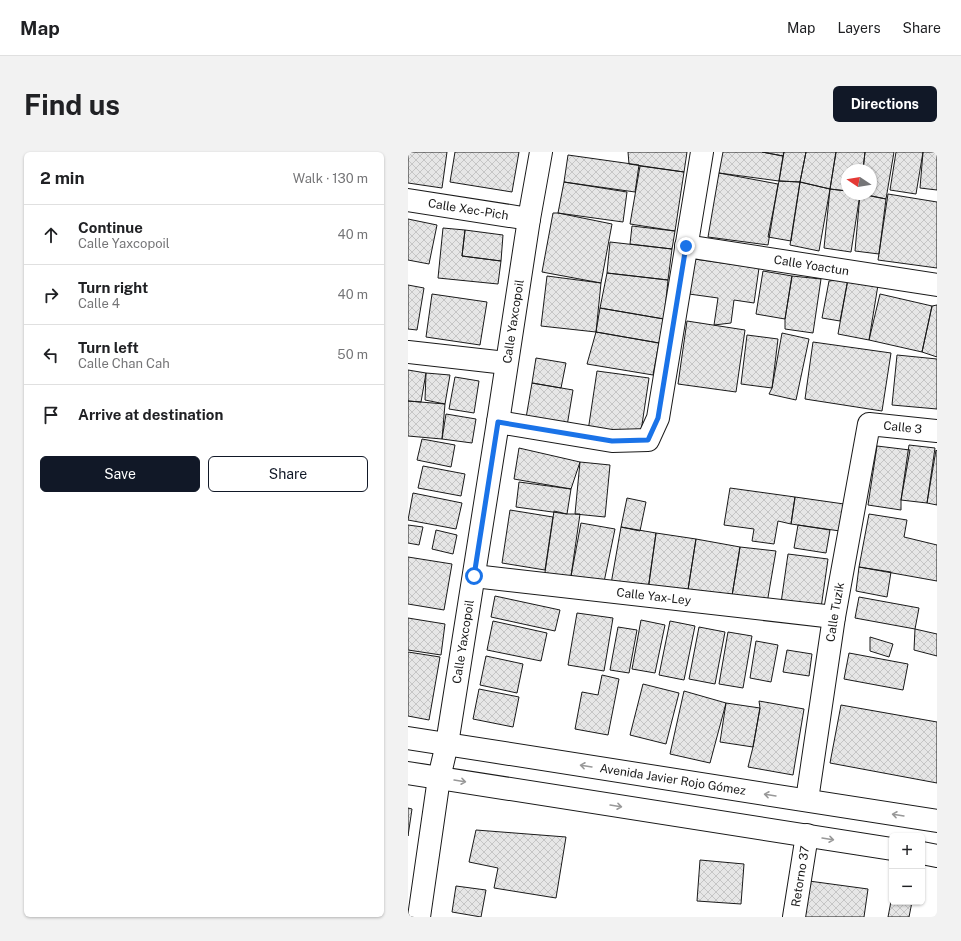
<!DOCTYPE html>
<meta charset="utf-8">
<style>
:root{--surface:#fff;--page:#f2f2f2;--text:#202124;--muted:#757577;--line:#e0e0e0;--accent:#111827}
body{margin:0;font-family:"Public Sans",sans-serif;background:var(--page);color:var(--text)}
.controls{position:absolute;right:12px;bottom:12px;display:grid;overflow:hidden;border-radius:6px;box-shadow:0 1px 3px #0004}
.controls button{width:36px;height:36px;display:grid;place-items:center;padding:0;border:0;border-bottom:1px solid var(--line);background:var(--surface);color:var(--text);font:20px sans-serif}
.compass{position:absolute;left:433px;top:12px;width:36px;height:36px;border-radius:50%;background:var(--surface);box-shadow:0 1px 3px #0004;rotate:282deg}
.stop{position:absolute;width:12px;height:12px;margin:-9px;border:3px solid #1a73e8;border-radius:50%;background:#fff}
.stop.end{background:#1a73e8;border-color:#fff;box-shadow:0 1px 4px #0008}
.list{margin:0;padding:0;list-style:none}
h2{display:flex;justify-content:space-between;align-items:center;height:52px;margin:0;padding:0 16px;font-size:17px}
h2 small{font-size:13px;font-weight:400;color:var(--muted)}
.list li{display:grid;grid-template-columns:26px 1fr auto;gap:12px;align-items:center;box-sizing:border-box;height:60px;padding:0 16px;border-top:1px solid var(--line)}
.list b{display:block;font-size:15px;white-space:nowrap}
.list p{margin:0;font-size:13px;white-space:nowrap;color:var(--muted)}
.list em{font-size:13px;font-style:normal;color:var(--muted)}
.actions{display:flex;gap:8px;padding:12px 16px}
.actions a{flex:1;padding:9px 0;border:1px solid var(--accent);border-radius:6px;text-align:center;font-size:14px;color:var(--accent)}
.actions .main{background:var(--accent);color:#fff}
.icon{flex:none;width:22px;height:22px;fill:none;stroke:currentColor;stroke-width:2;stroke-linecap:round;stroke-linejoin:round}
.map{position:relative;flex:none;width:529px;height:765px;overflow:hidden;border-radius:6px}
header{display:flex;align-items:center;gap:24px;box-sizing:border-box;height:56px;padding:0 20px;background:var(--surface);border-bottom:1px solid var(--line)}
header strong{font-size:19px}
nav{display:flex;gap:22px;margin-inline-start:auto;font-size:14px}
.intro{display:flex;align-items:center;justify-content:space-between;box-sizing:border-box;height:96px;padding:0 24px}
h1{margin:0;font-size:28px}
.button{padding:10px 18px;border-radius:6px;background:var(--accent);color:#fff;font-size:14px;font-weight:700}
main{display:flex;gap:24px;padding:0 24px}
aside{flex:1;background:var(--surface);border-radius:6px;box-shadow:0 1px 3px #0004}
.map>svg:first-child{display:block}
.building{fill:url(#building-cross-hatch);stroke:#1a1a1a}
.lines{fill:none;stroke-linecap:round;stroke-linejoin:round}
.street-casing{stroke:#1a1a1a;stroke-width:24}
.secondary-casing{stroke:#1a1a1a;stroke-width:24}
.street{stroke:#fff;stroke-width:22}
.secondary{stroke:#fff;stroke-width:22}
.oneway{stroke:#989898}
.route{stroke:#1a73e8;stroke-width:5}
.labels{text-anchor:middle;stroke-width:3;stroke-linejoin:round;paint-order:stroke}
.street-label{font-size:12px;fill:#1a1a1a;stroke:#fff}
</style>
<header>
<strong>Map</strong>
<nav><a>Map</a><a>Layers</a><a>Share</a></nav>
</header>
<div class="intro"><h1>Find us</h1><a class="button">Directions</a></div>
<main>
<aside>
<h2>2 min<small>Walk · 130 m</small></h2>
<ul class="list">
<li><svg class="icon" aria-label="ahead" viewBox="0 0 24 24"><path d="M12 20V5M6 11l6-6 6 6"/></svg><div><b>Continue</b><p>Calle Yaxcopoil</p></div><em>40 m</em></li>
<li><svg class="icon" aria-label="right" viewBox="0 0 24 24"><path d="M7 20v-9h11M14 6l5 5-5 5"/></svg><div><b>Turn right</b><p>Calle 4</p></div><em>40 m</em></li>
<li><svg class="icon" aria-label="left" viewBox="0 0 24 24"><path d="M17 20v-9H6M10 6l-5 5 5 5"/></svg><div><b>Turn left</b><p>Calle Chan Cah</p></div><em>50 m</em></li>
<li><svg class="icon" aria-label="arrive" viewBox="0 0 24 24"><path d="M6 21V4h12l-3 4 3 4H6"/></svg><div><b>Arrive at destination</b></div></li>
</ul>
<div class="actions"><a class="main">Save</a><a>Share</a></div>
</aside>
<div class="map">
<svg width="529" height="765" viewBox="0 0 529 765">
<defs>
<pattern id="building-cross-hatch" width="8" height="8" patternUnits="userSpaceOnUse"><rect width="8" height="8" fill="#e6e6e6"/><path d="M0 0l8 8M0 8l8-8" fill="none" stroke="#c5c5c5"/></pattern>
</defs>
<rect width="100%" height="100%" fill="#fff"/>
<path class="building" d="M 0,0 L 39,0 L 34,36 L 0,31 Z
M 47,0 L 111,0 L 104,40 L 42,30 Z
M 220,0 L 279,0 L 276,20 L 221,12 Z
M 315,0 L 354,0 L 375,4 L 371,29 L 311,21 Z
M 354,0 L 376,0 L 375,4 Z
M 376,0 L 398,0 L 392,30 L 371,29 Z
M 398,0 L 428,0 L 422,37 L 392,30 Z
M 428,0 L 457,0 L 455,18 L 439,18 L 439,39 L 422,37 Z
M 457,0 L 486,0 L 478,47 L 455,42 L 463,42 L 463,18 L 455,18 Z
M 488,0 L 515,0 L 508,42 L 482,38 Z
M 515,0 L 529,0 L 529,38 L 512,36 Z
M 160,3 L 231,13 L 227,40 L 156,30 Z
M 232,14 L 276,20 L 267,79 L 222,72 Z
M 311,21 L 370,32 L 360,93 L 300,85 Z
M 371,29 L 392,30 L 383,89 L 360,85 Z
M 156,30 L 219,40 L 215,70 L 150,61 Z
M 392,30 L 422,37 L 411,99 L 382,93 Z
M 422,37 L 439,39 L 439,42 L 452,42 L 443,100 L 416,96 Z
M 452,42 L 478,47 L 471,102 L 447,99 Z
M 480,42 L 529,50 L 529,116 L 470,108 Z
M 145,61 L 150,61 L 204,72 L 193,131 L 134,120 Z
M 0,67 L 29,73 L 21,112 L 0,108 Z
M 224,74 L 267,79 L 264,97 L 222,92 Z
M 35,76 L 57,78 L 54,104 L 93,109 L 90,132 L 30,126 Z
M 57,78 L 95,83 L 93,109 L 54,104 Z
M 202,90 L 264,97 L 260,128 L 199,121 Z
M 286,107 L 351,116 L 346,151 L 326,148 L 323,171 L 306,173 L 310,146 L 281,142 Z
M 355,119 L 384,124 L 377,167 L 348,162 Z
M 199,121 L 260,128 L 256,167 L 192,156 Z
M 139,124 L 193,131 L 188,180 L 133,174 Z
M 384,124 L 413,127 L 405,181 L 377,177 L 377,167 Z
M 440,127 L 470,133 L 461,188 L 430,182 Z
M 440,127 L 432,169 L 414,166 L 421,129 Z
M 0,133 L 16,136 L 9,178 L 0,177 Z
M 24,142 L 79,150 L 72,193 L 18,185 Z
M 472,142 L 524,154 L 514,200 L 461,188 Z
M 529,153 L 529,205 L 514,200 L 524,154 Z
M 192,156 L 256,167 L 251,191 L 188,180 Z
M 279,169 L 337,178 L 328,240 L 270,232 Z
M 188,180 L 251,191 L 245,223 L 179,212 Z
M 374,181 L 401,187 L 388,248 L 361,242 L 364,236 Z
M 339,183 L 370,187 L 364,236 L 333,232 Z
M 405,190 L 483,201 L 474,259 L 397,247 Z
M 489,203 L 529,207 L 529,257 L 484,253 Z
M 128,206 L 158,211 L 153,236 L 124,231 Z
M 0,218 L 18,221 L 13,250 L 0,249 Z
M 189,219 L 241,226 L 232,286 L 180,279 Z
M 18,221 L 42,223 L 37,252 L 17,248 Z
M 47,225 L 71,229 L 66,261 L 41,257 Z
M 124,231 L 165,238 L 159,274 L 118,266 Z
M 0,249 L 37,252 L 34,287 L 0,284 Z
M 38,262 L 68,267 L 64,291 L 34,287 Z
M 14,287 L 47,293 L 43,315 L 9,308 Z
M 501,293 L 527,296 L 519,351 L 493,348 Z
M 469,294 L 502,298 L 493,348 L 493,358 L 460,353 Z
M 111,296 L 172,310 L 163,337 L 106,327 Z
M 528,298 L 529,299 L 529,353 L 519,351 Z
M 172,310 L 202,313 L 197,365 L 167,362 Z
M 15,314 L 57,322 L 53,344 L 10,336 Z
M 111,330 L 163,337 L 159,362 L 108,355 Z
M 322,336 L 387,345 L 383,372 L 370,369 L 366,392 L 344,389 L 346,377 L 316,373 Z
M 5,341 L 54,351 L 48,377 L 0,368 Z
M 387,345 L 436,352 L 432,379 L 383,372 Z
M 219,346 L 238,350 L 232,379 L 213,375 Z
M 102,358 L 145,365 L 137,418 L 94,411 Z
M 146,359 L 159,362 L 172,362 L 163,424 L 136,427 Z
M 461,362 L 499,368 L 496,385 L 529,393 L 529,429 L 451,415 Z
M 173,371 L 207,377 L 196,430 L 163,424 Z
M 0,373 L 15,375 L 11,393 L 0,391 Z
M 390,373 L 422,378 L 418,401 L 386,396 Z
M 213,375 L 248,381 L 240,438 L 203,432 Z
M 28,378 L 49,383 L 45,402 L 24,397 Z
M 248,381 L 288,387 L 279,444 L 240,438 Z
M 288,387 L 332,395 L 323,450 L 279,444 Z
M 332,395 L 368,399 L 358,457 L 323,450 Z
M 380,402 L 420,407 L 412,463 L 372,458 Z
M 0,405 L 44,412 L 36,458 L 0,452 Z
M 451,415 L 483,420 L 479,445 L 448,439 Z
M 87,444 L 152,458 L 147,479 L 83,465 Z
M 451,445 L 511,456 L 507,477 L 447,466 Z
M 169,461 L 205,466 L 196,519 L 160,513 Z
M 0,466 L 37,472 L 33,503 L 0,498 Z
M 233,468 L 257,473 L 247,521 L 224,517 Z
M 85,469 L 139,481 L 133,509 L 79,498 Z
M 262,469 L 287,474 L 276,528 L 251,523 Z
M 210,475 L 229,478 L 221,521 L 202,518 Z
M 291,475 L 317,480 L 307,532 L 281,527 Z
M 507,477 L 529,482 L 529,504 L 506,498 Z
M 320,480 L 344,484 L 335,536 L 311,532 Z
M 462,485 L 485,492 L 481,505 L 462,499 Z
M 348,489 L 370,493 L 363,530 L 342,526 Z
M 379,498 L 404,502 L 401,524 L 375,520 Z
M 0,500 L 32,505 L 21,568 L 0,564 Z
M 441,501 L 500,512 L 495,538 L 436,527 Z
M 78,504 L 115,512 L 109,541 L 72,533 Z
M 194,523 L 211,527 L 200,583 L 167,577 L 174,540 L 190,543 Z
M 235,532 L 271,541 L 258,592 L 222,583 Z
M 71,537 L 111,545 L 105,575 L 65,567 Z
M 276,539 L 318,551 L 302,611 L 262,602 Z
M 351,549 L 396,557 L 385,623 L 340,615 L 345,595 L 352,556 Z
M 318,551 L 352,556 L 345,595 L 312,590 Z
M 433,553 L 529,570 L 529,631 L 422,611 Z
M 0,656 L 4,657 L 0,684 Z
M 68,678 L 158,685 L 148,746 L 86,736 L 90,716 L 61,710 Z
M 292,708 L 336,712 L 333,752 L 289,749 Z
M 401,729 L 460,737 L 456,765 L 396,765 Z
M 48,734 L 78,738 L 73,765 L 44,760 Z
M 484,744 L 484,750 L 504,750 L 501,765 L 480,765 Z"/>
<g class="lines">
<defs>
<g id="street">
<path id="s1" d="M 0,48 L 121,67"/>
<path id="s2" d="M 278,94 L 529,133"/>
<path d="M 0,200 L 98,211"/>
<path d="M 90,270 L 204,289 L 240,288 L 250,266 L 294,0"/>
<path id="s3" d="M 66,424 L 426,465"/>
<path id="s4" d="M 399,648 L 426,465 L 461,272 L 529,279"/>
<path id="s5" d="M 11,765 L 31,626 L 39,592 L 90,270 L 121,67 L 133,0"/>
<path id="s6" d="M 386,765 L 399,683"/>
</g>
<g id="secondary">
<path id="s7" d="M 0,586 L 529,669"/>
<path d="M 0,621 L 484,697"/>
<path d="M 514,701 L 529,704"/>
</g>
</defs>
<use href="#street" class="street-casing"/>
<use href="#secondary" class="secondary-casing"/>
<use href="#street" class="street"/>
<use href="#secondary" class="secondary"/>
</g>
<defs><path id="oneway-shaft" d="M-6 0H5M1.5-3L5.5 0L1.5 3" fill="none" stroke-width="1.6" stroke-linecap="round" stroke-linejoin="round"/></defs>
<g class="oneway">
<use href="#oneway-shaft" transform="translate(178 614) rotate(-171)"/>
<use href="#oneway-shaft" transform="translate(52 629) rotate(9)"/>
<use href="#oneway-shaft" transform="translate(362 643) rotate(-171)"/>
<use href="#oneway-shaft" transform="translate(208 654) rotate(9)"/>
<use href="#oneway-shaft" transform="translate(490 663) rotate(-171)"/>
<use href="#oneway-shaft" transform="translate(420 687) rotate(9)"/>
</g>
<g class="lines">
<path class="route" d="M 66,424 L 90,270 L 204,289 L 240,288 L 250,266 L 278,94"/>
</g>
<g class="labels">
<g class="street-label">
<text dy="4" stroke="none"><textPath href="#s1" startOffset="61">Calle Xec-Pich</textPath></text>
<text dy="4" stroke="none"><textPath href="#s2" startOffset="127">Calle Yoactun</textPath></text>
<text dy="4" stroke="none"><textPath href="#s5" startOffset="603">Calle Yaxcopoil</textPath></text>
<text dy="4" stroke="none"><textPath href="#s4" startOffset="415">Calle 3</textPath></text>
<text dy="4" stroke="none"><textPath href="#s3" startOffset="181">Calle Yax-Ley</textPath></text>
<text dy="4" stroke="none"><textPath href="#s4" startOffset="190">Calle Tuzik</textPath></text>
<text dy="4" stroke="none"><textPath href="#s5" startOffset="279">Calle Yaxcopoil</textPath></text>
<text dy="4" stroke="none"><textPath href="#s7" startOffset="268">Avenida Javier Rojo Gómez</textPath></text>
<text dy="4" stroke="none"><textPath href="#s6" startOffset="41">Retorno 37</textPath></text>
</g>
</g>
</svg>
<div class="controls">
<button>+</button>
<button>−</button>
</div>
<svg class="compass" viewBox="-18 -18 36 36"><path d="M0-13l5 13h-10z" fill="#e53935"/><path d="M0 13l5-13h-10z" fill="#757577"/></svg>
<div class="stop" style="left:66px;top:424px"></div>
<div class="stop end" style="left:278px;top:94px"></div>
</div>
</main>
